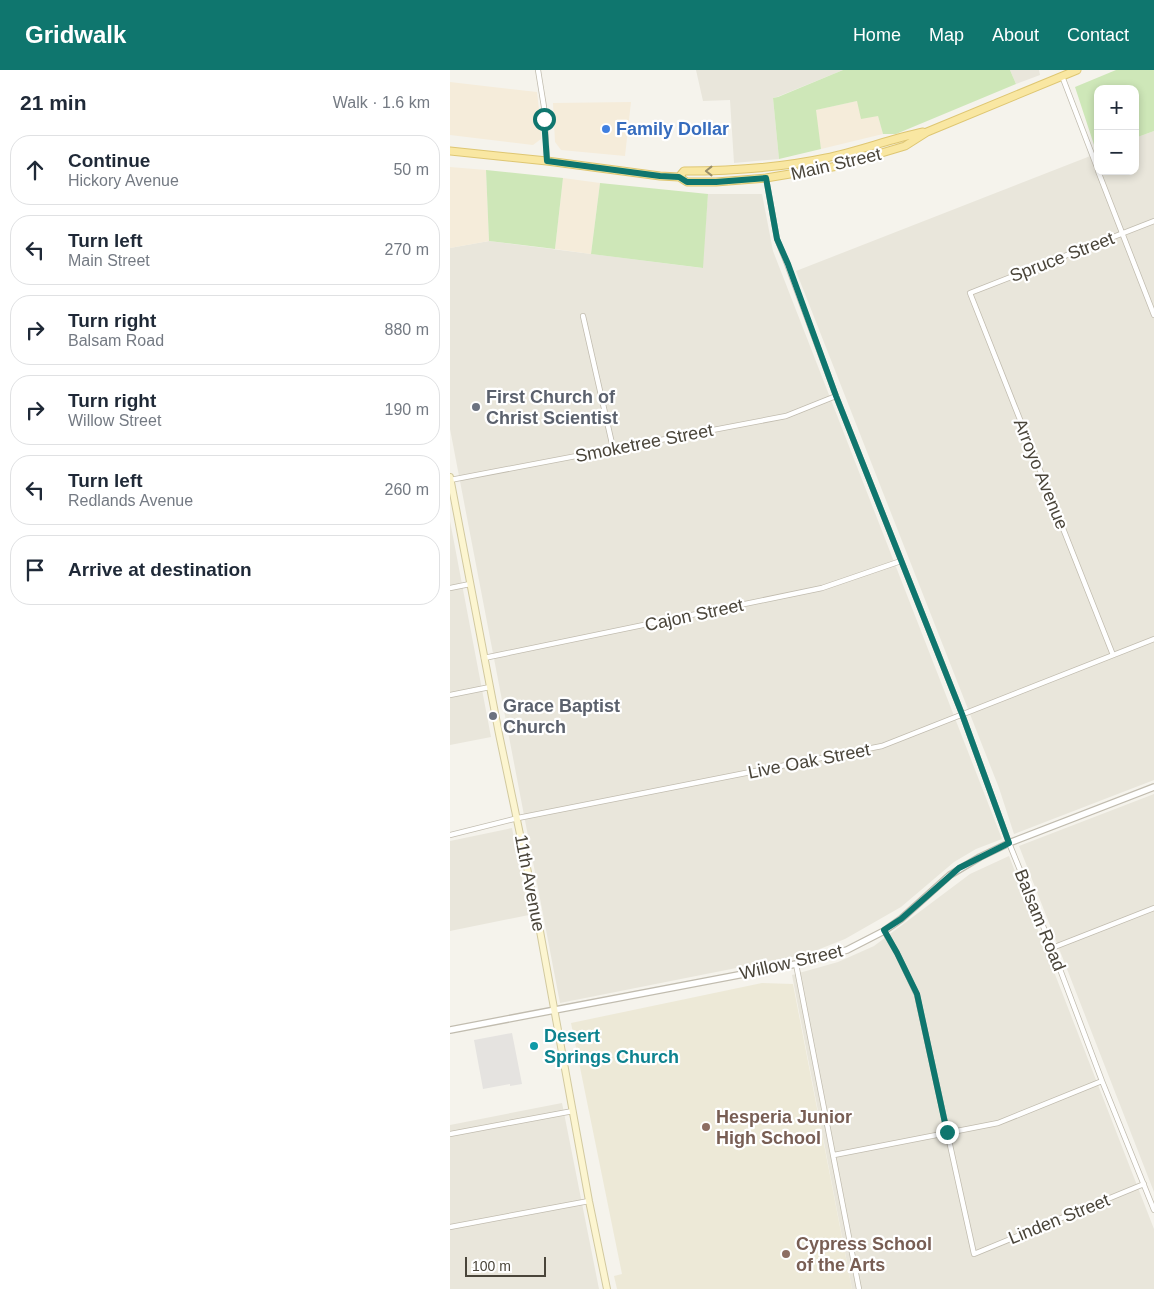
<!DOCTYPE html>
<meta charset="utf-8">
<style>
:root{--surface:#fff;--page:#f6f6f7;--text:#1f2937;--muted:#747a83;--line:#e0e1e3;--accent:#0f766e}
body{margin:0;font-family:Helvetica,sans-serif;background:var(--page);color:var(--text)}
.controls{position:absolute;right:15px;top:15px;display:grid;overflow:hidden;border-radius:10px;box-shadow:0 2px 8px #0003}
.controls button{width:45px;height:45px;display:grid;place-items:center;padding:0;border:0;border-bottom:1px solid var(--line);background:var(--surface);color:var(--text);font:25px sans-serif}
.scale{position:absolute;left:15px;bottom:12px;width:81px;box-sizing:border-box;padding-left:5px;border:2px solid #4a453a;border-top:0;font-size:14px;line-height:18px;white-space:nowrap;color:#4a453a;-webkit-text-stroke:4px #fff;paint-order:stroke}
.stop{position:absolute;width:15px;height:15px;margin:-11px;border:4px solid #0f766e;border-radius:50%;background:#fff}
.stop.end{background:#0f766e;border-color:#fff;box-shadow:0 1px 5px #0008}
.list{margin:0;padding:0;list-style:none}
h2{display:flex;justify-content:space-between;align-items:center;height:65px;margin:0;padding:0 20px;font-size:21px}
h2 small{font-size:16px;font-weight:400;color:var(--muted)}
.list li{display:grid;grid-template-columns:32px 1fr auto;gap:15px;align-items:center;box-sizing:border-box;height:70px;margin:0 10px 10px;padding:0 10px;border:1px solid var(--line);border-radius:20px}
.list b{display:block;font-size:19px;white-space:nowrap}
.list p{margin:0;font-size:16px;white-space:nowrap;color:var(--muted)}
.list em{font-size:16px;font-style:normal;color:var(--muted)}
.icon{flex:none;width:28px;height:28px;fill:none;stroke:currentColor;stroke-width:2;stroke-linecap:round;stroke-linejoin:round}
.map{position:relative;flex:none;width:704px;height:1219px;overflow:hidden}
header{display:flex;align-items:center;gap:30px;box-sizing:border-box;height:70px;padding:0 25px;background:var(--accent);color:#fff}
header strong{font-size:24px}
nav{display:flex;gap:28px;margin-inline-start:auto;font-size:18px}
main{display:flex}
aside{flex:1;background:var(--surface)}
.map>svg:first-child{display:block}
.residential{fill:#e9e6db}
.commercial{fill:#f5ecda}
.education{fill:#ede9d7}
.green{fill:#cee7b8}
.parking{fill:#e5e3e0}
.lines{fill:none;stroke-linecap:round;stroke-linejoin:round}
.minor-casing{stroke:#c1bcaf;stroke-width:6}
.tertiary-casing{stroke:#c1bcaf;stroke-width:8}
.secondary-casing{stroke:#d2c99f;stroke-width:8}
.primary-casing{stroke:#dec672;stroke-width:9}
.minor{stroke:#fff;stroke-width:4.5}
.tertiary{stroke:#fff;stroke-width:5.5}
.secondary{stroke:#fcf5d0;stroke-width:6}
.primary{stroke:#f9e7a2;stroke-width:7}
.oneway{stroke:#998e69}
.route{stroke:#0f766e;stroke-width:6}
.shop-dot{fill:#3f7fe0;stroke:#fff;stroke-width:2}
.worship-dot{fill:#6b7280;stroke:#fff;stroke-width:2}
.culture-dot{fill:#0f9aa8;stroke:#fff;stroke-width:2}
.education-dot{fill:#8d6e63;stroke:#fff;stroke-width:2}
.labels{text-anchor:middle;stroke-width:4.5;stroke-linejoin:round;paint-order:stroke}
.shop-label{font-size:18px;font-weight:bold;fill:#366cbe;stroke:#fff;text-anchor:start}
.street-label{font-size:18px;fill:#4a453a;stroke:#fff}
.worship-label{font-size:18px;font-weight:bold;fill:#5b616d;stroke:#fff;text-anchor:start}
.culture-label{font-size:18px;font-weight:bold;fill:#0d838f;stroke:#fff;text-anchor:start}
.education-label{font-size:18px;font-weight:bold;fill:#785e54;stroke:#fff;text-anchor:start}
</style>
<header>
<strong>Gridwalk</strong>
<nav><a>Home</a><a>Map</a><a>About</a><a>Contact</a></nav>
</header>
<main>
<aside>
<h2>21 min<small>Walk · 1.6 km</small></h2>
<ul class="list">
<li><svg class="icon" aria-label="ahead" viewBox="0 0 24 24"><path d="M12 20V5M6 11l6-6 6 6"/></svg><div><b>Continue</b><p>Hickory Avenue</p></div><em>50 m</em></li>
<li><svg class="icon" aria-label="left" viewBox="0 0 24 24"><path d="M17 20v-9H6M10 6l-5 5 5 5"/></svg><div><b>Turn left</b><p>Main Street</p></div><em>270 m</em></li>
<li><svg class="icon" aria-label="right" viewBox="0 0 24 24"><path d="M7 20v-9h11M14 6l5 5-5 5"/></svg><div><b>Turn right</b><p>Balsam Road</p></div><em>880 m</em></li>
<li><svg class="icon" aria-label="right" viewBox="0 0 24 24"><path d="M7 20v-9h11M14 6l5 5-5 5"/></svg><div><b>Turn right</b><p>Willow Street</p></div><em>190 m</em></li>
<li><svg class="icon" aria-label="left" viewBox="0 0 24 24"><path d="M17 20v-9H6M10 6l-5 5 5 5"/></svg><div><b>Turn left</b><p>Redlands Avenue</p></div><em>260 m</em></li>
<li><svg class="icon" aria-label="arrive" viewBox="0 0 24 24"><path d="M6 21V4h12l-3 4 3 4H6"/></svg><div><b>Arrive at destination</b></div></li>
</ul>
</aside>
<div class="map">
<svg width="704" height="1219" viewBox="0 0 704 1219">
<rect width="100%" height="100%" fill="#f5f3ec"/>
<path class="residential" d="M 246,0 L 393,0 L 327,27 L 323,28 L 329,89 L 284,93 L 280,30 L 253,31 Z
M 560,0 L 589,0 L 590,5 L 566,14 Z
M 704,61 L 704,710 L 564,764 L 549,718 L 346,201 L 648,83 L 648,101 L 685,101 L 685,68 Z
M 258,124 L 312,124 L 323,181 L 552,769 L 526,779 L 504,792 L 451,837 L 395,869 L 357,884 L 110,933 L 0,359 L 0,178 L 39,171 L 252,198 Z
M 0,451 L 41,667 L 0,675 Z
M 704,724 L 704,1122 L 569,776 Z
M 62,758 L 79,845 L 0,861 L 0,771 Z
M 559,786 L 704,1159 L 704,1219 L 402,1219 L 342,905 L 388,892 L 424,876 L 520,804 Z
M 112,1033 L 149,1219 L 0,1219 L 0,1055 Z"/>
<path class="commercial" d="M 0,12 L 87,22 L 91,56 L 91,69 L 83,75 L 0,65 Z
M 407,31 L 428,46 L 433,64 L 371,79 L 365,40 Z
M 181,32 L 175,86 L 111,80 L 105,72 L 103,33 Z
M 0,97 L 36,100 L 39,171 L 0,178 Z
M 113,108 L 150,113 L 141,184 L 105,179 Z"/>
<path class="education" d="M 312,913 L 343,914 L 402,1219 L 167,1219 L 164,1206 L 172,1204 L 121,953 Z"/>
<path class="green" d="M 393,0 L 560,0 L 566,14 L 446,64 L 433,64 L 428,46 L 411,49 L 407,31 L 366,40 L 371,79 L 329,89 L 323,28 L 328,27 Z
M 666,0 L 704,0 L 704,61 L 685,68 L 685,19 L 648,19 L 647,84 L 625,17 Z
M 36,100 L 113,108 L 105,179 L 39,171 Z
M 150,113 L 258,124 L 253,198 L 141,184 Z"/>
<path class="parking" d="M 62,963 L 72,1014 L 60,1016 L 60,1014 L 33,1019 L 24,970 Z"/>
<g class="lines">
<defs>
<path id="minor" d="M 88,0 L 94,37 L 97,91
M 612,6 L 648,100
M 648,101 L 704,245
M 316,108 L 327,169 L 337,194 L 386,326 L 512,644 L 559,773 L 602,878 L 652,1011 L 704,1140
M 133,246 L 163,378
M 0,410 L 336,346 L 386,326
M 0,518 L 20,514
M 663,585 L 520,223 L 704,151
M 34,588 L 372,518 L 451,491
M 0,625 L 40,617
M 0,765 L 68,748 L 432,676 L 704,569
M 434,861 L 447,883 L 467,925 L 524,1184 L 694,1114
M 602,878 L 704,838
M 346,894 L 409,1219
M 0,1064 L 123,1041
M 384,1085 L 548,1053 L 652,1011
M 0,1157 L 139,1131"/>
<path id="tertiary" d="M 0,960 L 346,894 L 397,880 L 434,861 L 451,849 L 500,805 L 530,787 L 559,773 L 704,717"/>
<path id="secondary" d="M 0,407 L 49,664 L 88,850 L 139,1131 L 157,1219"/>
<path id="primary" d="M 0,81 L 97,91 L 210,106 L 229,107 L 237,112 L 266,112 L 316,108 L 388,96 L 455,76 L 477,62 L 627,0
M 229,107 L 234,101 C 282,101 329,98 376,88 C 409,81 440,69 473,62"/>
</defs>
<use href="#minor" class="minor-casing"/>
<use href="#tertiary" class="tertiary-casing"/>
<use href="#secondary" class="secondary-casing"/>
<use href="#primary" class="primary-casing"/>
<use href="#minor" class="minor"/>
<use href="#tertiary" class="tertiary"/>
<use href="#secondary" class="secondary"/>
<use href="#primary" class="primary"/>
</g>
<defs><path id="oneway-chevron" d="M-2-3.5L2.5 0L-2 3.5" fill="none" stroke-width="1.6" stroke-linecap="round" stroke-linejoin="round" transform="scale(1.25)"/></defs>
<use class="oneway" href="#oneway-chevron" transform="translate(259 101) rotate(180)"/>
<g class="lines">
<path class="route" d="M 94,49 L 97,91 L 210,106 L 229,107 L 237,112 L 266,112 L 316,108 L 327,169 L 338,194 L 386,326 L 512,644 L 559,773 L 509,798 L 451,849 L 434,860 L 447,883 L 467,924 L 497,1062"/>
</g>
<circle class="shop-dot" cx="156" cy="59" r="5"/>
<g class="worship-dot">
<circle cx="26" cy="337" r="5"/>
<circle cx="43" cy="646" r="5"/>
</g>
<circle class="culture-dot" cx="84" cy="976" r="5"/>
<g class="education-dot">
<circle cx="256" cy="1057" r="5"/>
<circle cx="336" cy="1184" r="5"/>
</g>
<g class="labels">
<g class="shop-label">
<text x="166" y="65">Family Dollar</text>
</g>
<g class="street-label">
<text transform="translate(386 94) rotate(-13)" y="6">Main Street</text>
<text transform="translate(612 187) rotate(-21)" y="6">Spruce Street</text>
<text transform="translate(194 373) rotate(-11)" y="6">Smoketree Street</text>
<text transform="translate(591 404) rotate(68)" y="6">Arroyo Avenue</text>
<text transform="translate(244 545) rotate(-12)" y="6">Cajon Street</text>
<text transform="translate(359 691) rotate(-11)" y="6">Live Oak Street</text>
<text transform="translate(80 813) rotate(79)" y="6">11th Avenue</text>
<text transform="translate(590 850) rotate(68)" y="6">Balsam Road</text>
<text transform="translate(341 892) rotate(-13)" y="6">Willow Street</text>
<text transform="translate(609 1149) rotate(-22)" y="6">Linden Street</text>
</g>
<g class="worship-label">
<text x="36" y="333">First Church of<tspan x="36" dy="21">Christ Scientist</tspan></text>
<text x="53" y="642">Grace Baptist<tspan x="53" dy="21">Church</tspan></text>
</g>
<g class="culture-label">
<text x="94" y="972">Desert<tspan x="94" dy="21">Springs Church</tspan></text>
</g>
<g class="education-label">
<text x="266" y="1053">Hesperia Junior<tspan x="266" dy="21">High School</tspan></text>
<text x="346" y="1180">Cypress School<tspan x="346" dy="21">of the Arts</tspan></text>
</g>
</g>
</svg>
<div class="controls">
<button>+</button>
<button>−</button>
</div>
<div class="scale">100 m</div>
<div class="stop" style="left:94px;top:49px"></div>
<div class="stop end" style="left:497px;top:1062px"></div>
</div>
</main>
